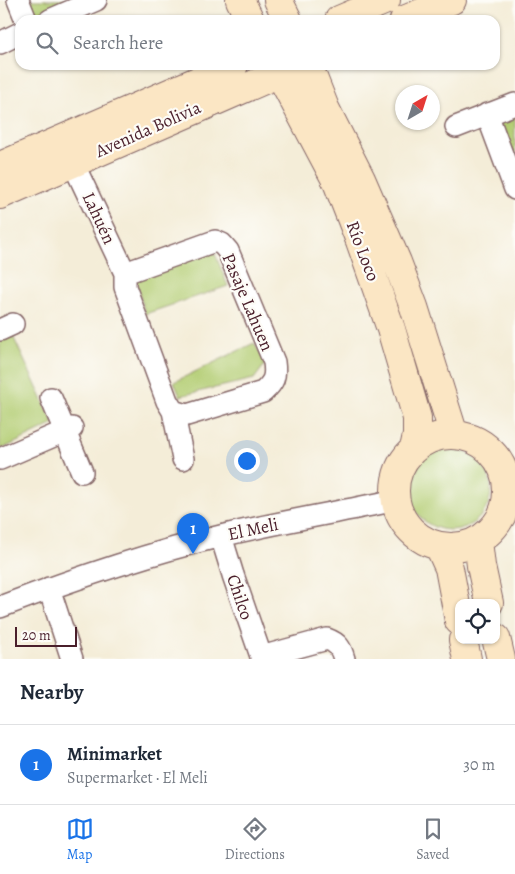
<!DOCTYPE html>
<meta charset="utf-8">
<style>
:root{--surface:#fff;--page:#f6f6f7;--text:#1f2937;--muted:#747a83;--line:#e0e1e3;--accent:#1a73e8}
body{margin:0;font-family:Alegreya,serif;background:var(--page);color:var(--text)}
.controls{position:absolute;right:15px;bottom:15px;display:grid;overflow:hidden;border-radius:10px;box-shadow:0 1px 4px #0004}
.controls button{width:45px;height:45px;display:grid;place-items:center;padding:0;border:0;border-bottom:1px solid var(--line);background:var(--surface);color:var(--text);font:25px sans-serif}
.compass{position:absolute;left:395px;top:85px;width:45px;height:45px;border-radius:50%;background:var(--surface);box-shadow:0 1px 4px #0004;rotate:39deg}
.scale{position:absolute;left:15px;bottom:12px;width:62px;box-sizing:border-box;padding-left:5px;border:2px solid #4a1f2b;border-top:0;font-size:14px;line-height:18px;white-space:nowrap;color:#4a1f2b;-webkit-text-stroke:4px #fdfcf7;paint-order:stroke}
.you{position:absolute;left:246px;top:460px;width:18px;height:18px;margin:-12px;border:4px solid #fff;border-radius:50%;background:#1a73e8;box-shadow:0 0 0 8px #1a73e833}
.badge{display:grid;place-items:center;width:32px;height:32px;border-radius:50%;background:var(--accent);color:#fff;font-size:16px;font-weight:700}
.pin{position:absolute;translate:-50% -41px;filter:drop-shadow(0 1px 2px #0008)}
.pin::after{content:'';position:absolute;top:26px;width:18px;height:15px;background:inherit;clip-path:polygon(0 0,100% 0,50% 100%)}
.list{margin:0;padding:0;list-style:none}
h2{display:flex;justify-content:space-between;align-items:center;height:65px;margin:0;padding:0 20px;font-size:21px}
h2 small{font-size:16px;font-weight:400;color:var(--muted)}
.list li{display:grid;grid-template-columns:32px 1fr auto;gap:15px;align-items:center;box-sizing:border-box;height:80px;padding:0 20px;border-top:1px solid var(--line)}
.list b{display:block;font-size:19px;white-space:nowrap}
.list p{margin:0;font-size:16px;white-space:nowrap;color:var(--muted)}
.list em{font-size:16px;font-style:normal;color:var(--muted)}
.icon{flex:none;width:28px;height:28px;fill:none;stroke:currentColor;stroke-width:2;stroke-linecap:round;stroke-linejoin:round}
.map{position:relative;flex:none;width:515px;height:659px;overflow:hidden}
.search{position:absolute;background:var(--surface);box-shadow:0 1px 4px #0004;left:15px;right:15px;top:15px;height:55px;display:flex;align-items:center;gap:12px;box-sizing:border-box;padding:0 18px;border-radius:15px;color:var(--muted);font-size:19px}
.sheet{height:145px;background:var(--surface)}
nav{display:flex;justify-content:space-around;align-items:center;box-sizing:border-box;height:70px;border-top:1px solid var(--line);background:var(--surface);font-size:14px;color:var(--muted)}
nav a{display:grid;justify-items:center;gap:2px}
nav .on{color:var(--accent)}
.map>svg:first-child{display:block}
.green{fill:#b3cd73;stroke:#7e764f}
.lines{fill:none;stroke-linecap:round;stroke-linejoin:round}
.street-casing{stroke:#866768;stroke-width:24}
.secondary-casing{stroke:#866768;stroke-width:30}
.street{stroke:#fff;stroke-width:21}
.secondary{stroke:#fbe6c4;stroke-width:28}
.labels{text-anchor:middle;stroke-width:4.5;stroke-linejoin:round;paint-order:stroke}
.street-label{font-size:18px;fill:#4a1f2b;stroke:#fdfcf7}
</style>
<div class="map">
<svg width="515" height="659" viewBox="0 0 515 659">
<rect width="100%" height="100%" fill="#fdfcf7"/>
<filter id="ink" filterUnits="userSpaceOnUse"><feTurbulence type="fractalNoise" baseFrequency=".02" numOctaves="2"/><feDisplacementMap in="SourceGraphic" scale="10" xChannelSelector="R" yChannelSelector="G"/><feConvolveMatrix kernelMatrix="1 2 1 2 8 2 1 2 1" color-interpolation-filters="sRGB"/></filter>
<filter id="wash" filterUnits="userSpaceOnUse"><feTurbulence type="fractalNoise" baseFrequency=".0096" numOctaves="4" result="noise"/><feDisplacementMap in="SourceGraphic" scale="20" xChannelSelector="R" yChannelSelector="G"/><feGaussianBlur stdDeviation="1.12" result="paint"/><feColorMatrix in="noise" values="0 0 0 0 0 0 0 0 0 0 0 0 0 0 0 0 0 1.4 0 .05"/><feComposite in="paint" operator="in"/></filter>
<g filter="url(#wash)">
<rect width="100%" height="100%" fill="#f4edd8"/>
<path class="green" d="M 24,0 L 69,0 L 31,16 Z
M 515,115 L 515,162 L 498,120 Z
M 212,246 L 228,286 L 145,314 L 135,278 Z
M 11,332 L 54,424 L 0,450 L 0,337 Z
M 254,343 L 266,363 L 254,379 L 180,396 L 174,382 Z
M409 489a41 41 0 1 1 82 0a41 41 0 1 1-82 0Z"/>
</g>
<g filter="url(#ink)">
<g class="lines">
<defs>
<path id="street" d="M 18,0 L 26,20
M 50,20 L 96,0
M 0,43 L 20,33
M 487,114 L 515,189
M 456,127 L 515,104
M 73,163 L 125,273 L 125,287 L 167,401 L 173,411 L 187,415 L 263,392 C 274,382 276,377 274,362 L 228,251 L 222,244 L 215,241 L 125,273
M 0,330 L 13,324
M 51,398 L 82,472
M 173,411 L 183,459
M 0,459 L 72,428
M 506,482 L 515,480
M 221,536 L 233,575 L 262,659
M 49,588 L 72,659
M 0,607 C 73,579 146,554 221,536 C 274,523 328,514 382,503 L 395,499
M 261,657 L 327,639 C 338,643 341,648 344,659"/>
<path id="secondary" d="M 240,0 L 250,20
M 278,0 L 288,20
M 339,20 L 386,0
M 404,20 L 452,0
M 275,65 L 337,182 L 360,241 L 391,329 L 417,418 L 417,435 L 414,449
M 308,65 L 325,108 L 361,179 L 397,262 L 414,307 L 454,435
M 0,166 L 234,65
M 0,195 L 296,66
M395 491a56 56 0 1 1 112 0a56 56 0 1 1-112 0Z
M 478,541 L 481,566 L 489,603
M 439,546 L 449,568 L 459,621
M 496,638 L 501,659
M 463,640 L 467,659"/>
</defs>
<use href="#street" class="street-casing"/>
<use href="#secondary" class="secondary-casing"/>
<use href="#street" class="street"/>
<use href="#secondary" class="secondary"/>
</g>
</g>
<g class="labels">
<g class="street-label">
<text transform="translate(148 129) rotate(-24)" y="6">Avenida Bolivia</text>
<text transform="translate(99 218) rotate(65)" y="6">Lahuén</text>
<text transform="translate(363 251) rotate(69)" y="6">Río Loco</text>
<text transform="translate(248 302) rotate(67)" y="6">Pasaje Lahuen</text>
<text transform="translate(253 529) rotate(-12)" y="6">El Meli</text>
<text transform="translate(240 597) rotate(71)" y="6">Chilco</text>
</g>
</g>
</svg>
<div class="controls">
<button><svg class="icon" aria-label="locate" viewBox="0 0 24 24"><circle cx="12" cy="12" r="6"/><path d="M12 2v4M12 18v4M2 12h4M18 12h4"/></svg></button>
</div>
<svg class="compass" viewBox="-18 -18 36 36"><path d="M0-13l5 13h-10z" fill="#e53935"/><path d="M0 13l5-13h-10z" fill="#747a83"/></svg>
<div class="scale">20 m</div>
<div class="you"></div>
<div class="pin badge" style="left:193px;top:554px">1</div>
<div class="search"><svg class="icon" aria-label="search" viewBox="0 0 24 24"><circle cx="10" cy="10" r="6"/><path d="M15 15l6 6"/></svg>Search here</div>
</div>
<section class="sheet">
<h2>Nearby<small></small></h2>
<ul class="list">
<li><span class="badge">1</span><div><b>Minimarket</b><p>Supermarket · El Meli</p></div><em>30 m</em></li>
</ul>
</section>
<nav>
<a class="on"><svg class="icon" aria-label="map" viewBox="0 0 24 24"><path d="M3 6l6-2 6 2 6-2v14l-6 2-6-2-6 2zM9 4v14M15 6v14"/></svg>Map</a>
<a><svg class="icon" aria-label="directions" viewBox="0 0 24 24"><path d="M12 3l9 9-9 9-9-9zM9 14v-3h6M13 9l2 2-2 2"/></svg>Directions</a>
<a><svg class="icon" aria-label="saved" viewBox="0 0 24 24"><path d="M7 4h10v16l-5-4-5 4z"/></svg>Saved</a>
</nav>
